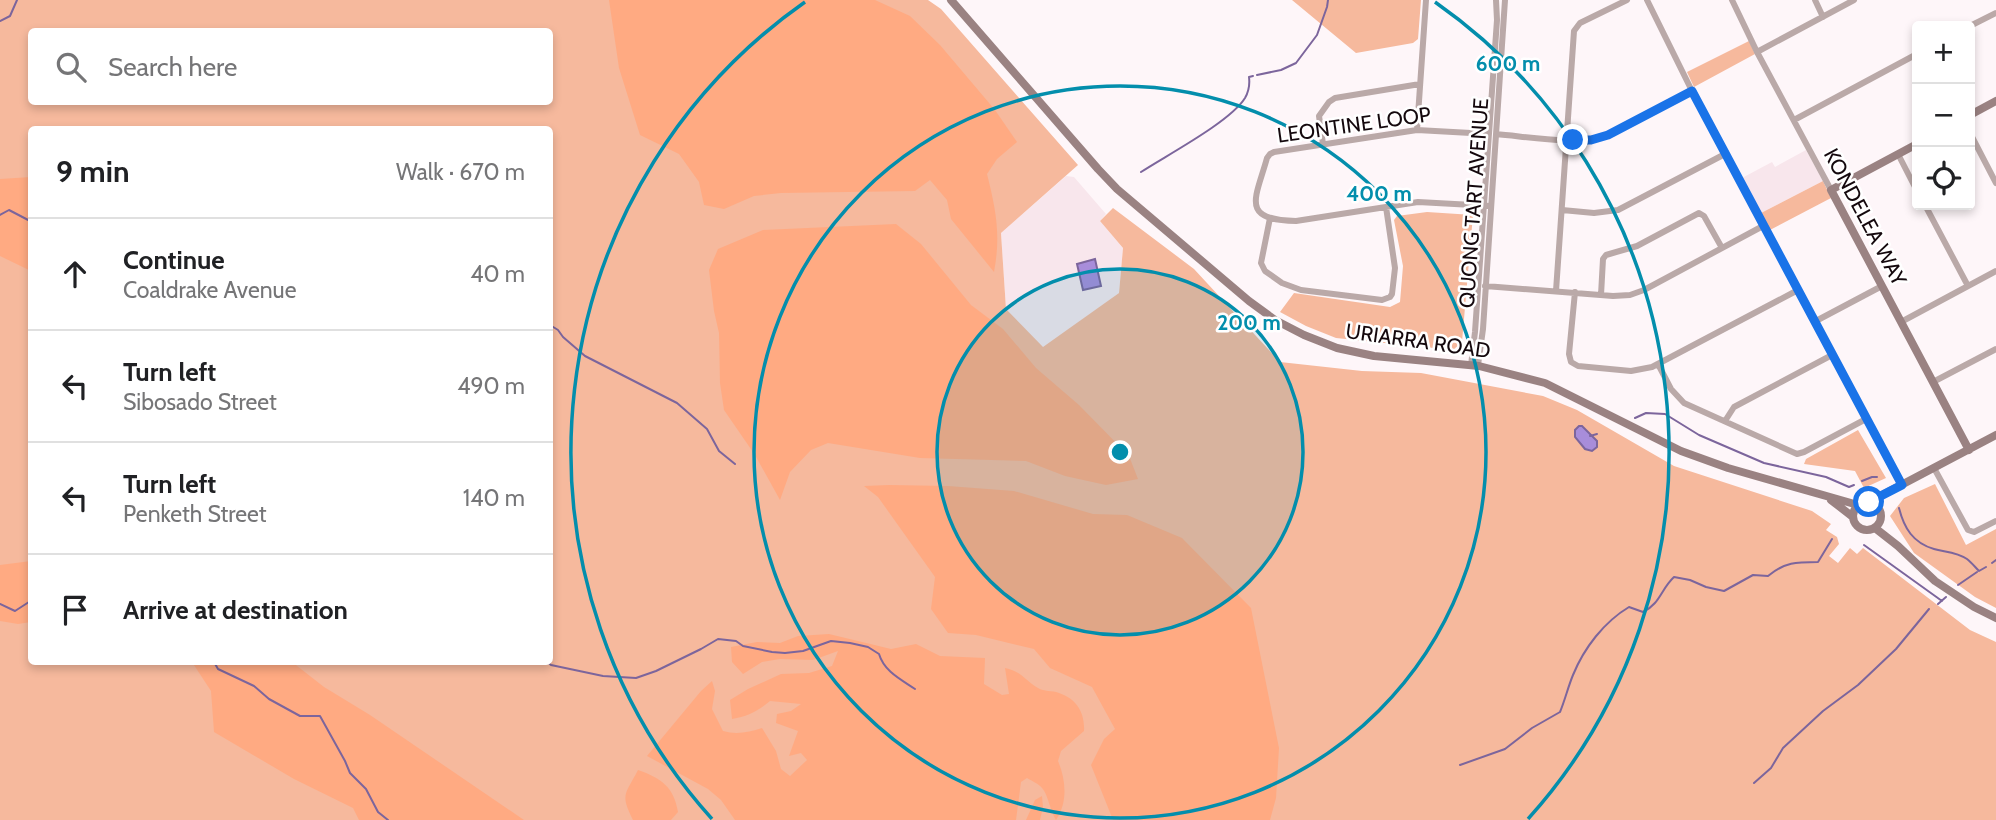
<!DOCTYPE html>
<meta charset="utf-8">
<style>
:root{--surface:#fff;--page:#f6f6f6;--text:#202124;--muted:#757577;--line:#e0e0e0}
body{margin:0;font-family:Cabin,sans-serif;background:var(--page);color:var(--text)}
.controls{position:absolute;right:21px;top:21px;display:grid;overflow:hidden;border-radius:7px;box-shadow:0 4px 10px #0003}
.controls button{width:63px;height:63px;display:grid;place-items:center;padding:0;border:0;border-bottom:2px solid var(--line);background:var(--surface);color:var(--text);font:35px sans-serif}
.stop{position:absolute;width:21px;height:21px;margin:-16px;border:5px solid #1a73e8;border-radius:50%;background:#fff}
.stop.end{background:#1a73e8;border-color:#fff;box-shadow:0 2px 7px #0008}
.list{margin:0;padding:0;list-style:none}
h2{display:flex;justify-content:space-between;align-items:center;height:91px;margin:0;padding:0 28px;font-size:30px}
h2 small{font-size:23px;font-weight:400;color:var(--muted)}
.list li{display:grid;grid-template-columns:46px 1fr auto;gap:21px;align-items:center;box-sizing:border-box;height:112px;padding:0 28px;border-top:2px solid var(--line)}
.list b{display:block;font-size:26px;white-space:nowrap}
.list p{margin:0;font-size:23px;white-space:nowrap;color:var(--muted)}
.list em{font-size:23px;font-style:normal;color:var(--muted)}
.icon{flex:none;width:38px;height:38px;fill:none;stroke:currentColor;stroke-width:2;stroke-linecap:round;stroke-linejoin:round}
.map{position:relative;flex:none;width:1996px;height:820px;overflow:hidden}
.search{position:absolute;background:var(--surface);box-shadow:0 4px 10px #0003;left:28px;top:28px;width:525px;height:77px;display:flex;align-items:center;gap:18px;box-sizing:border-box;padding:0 24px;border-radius:7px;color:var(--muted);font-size:26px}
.panel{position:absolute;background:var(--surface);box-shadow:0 4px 10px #0003;left:28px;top:126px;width:525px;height:539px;border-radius:7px}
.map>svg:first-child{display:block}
.built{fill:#f8e6ec}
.green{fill:#f6b99d;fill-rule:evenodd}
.forest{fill:#ffaa82}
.water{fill:#a88dda;stroke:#7c659c;stroke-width:2}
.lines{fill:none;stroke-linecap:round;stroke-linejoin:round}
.stream{stroke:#7c659c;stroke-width:2}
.street{stroke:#baa9a8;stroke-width:6}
.secondary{stroke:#9a8282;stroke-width:8}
.route{stroke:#1a73e8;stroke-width:9}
.ring{fill:none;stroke:#038eac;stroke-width:3.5}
.labels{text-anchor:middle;stroke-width:5;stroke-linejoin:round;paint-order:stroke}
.street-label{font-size:21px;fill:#14080d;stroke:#fff}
.centre{fill:#038eac;stroke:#fff;stroke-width:3.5}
.ring-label{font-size:21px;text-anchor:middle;font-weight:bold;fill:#038eac;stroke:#fff;stroke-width:5;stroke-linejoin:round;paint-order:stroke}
</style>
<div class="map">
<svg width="1996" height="820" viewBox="0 0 1996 820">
<rect width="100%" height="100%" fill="#fef6f9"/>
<path class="built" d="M 1806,150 L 1823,181 L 1761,213 L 1742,178 L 1772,162 L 1775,167 Z
M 1066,176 L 1074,177 L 1106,214 L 1100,221 L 1123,248 L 1119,293 L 1043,348 L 1006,309 L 1001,233 Z"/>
<path class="green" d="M 0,0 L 928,0 L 941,9 L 1078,165 L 1001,233 L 1006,309 L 1043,347 L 1119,293 L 1123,248 L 1100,221 L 1113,208 L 1194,269 L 1280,362 L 1362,371 L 1421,373 L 1543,396 L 1577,410 L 1674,466 L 1812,511 L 1831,524 L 1826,530 L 1837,537 L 1839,544 L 1829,556 L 1838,563 L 1850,548 L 1857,554 L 1863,548 L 1970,630 L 1996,642 L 1996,820 L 0,820 ZM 32,32 L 550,32 L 550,102 L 32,102 ZM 32,130 L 550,130 L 550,662 L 32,662 Z
M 1292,0 L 1421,0 L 1418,39 L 1413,43 L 1356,53 Z
M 1749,41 L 1755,54 L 1694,87 L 1687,72 Z
M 1823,181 L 1831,198 L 1770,230 L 1761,213 Z
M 1427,212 L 1473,215 L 1462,342 L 1453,350 L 1336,338 L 1306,326 L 1280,312 L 1294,293 L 1390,307 L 1400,302 L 1403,266 L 1394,220 L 1397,216 Z
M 1858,430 L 1886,478 L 1864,488 L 1855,471 L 1804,464 L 1806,459 Z
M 1935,484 L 1966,545 L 1996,529 L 1996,608 L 1975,597 L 1914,553 L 1890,516 L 1904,498 Z"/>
<path class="forest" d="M 609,0 L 875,0 L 910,16 L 940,45 L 995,110 L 1017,142 L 997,159 L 987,174 C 996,210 1001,235 994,272 L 951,219 L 947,200 L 930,180 L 915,191 L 781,193 L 754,196 L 724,209 L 704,205 L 699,182 L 679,154 L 640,135 L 619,68 Z
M 31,177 L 32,177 L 31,271 L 0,256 L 0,179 Z
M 896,224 L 921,244 L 971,305 L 1003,329 L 1036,368 L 1079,405 L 1129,456 L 1138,479 L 1106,485 L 1065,476 L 1026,461 L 920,458 L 828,443 L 811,450 L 790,472 L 780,500 L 755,455 L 724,410 L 720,383 L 719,333 L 714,311 L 709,270 L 718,249 L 763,230 Z
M 889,485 L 948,486 L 1014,491 L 1093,514 L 1127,515 L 1182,538 L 1251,608 L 1279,748 L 1276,798 L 1270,820 L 1113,820 L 1091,765 L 1104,739 L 1115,729 L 1092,687 L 1050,668 L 1034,649 L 976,635 L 948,633 L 931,609 L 935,577 L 878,497 L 864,486 Z
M 31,561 L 31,622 L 18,624 L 0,621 L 0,565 Z
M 829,634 L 891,649 L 916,644 L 940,656 L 985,658 L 984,684 L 1002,695 L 1009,694 L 1005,668 C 1023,672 1024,680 1038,688 C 1044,692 1052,690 1059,693 C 1077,699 1085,713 1084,731 L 1061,751 L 1058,761 C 1066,780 1068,802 1056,820 C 1050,811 1048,794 1042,788 C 1039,784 1032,781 1027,778 L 1021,782 L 1016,820 L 735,820 L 721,800 L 708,789 L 647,756 L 701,691 L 712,681 L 715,691 L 712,709 L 723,731 C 737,735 749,732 762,728 L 776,751 L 781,769 L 790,776 L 807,760 L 801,753 L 789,756 L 798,731 L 776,723 L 777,714 L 791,711 L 801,704 L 770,701 C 757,712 748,716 732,719 L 730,700 L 748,689 L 781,674 L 809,673 L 832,666 L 838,651 L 813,660 L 780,659 L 762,662 L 743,674 L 732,662 L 731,647 L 757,642 L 780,643 L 798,636 Z
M 192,662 L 292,662 L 324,687 L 370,715 L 524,820 L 359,820 L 353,808 L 294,779 L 214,732 L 211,691 Z
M 638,770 C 661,778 674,787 678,812 L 671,820 L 633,820 C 620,794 625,795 638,770 Z
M 1042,796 L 1043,807 L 1040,820 L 1026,820 L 1035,800 Z"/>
<path class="water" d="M 1095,259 L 1101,286 L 1083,290 L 1077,264 Z
M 1579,426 L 1582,426 L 1597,441 L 1597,447 L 1592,451 L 1585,449 L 1575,437 L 1575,430 Z"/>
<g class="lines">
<path class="stream" d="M 0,21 L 10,16 L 17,0
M 1257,75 L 1281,70 L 1296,63 L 1317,35 L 1327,7 L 1328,0
M 1141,172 C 1167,155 1230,122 1245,98 C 1249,91 1250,85 1249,77 L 1253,76
M 0,215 L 9,210 L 32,222
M 550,325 L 558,330 L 563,337 L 585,356 L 677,403 L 707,429 L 719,451 L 735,464
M 1635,418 L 1646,413 L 1665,414 L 1699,435 L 1764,463 L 1826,477 L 1849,487 L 1854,485
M 1590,436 L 1597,434
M 1862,481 L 1872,477 L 1877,477
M 1899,508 C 1904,528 1913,543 1934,549 C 1945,552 1957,552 1967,559 C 1971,562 1975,567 1979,571 L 1986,567
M 1864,545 L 1942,601
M 1992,563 L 1996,560
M 1958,585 L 1977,572
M 0,604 L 15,611 L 32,600
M 1938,604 L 1946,597
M 214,662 L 218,669 L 254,686 L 269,699 L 300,716 L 320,716 L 345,761 L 350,773 L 366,789 L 378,812 L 388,820
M 547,662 L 551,665 L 603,676 L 636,678 L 656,671 L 701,649 L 718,639 L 736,641 L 743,646 L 772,652 L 785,653 L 803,651 L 831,641 L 850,643 L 868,647 L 879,654 C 884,671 900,679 915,689
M 1460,765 L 1505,749 L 1532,728 L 1560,712 C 1565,700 1568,687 1573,675 C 1584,648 1604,622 1629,607 L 1643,612 C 1660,604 1661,589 1674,577 L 1690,580 L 1706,587 L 1724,591 L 1753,575 L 1768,576 C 1785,562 1796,562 1818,562 L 1832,539
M 1754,783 L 1771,768 L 1783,748 L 1823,711 L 1858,685 L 1896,649 L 1929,609"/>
<path class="street" d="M 1647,0 L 1692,91 L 1902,485
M 1732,0 L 1757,52 L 1831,190
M 1815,0 L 1823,17
M 1970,26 L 1996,13
M 1757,52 L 1854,0
M 1794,120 L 1917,54
M 1417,130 L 1426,0
M 1970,133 L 1996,183
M 1489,134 L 1417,130 L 1274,152 L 1270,154 L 1267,158 C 1256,198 1239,220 1296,221 L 1418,202 L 1491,206
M 1496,134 C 1531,137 1575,146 1608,135 L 1692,91
M 1323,144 L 1319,116 L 1329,102 L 1335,98 L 1420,84
M 1898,154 L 1917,191
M 1925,205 L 1968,286
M 1562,210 L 1594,213 L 1618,210 L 1725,154
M 1270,218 L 1261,263 L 1265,271 L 1282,283 L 1301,290 L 1382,300 L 1390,297 L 1392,294 L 1395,268 L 1386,207
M 1485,286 L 1613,296 L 1630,295 L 1644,290 L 1763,226
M 1556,291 L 1574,31 L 1580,23 L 1627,0
M 1575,292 L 1569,354 L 1571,362 L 1578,366 L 1631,371 L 1652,367 L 1798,290
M 1601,295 L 1603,259 L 1606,255 L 1637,246 L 1699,213 L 1704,216 L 1722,248
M 1814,322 L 1882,286
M 1901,322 L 1996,271
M 1658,364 L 1671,389 L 1684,403 L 1797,454 L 1804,452 L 1866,419
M 1471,365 L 1475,332 L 1497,20 L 1496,0
M 1478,365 L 1483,329 L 1505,0
M 1933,382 L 1996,349
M 1725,421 L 1734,407 L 1832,355
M 1934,468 L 1968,530 L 1974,532 L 1996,521"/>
<path class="secondary" d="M 951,0 L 1098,169 L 1117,189 L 1249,301 L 1275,320 L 1304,335 L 1337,348 L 1374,356 L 1479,366 L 1545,383 L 1681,451 L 1728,468 L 1858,505
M 1970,115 L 1996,101
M 1917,144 L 1831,190 L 1969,450
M 1831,500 L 1853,517
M1853 516a14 14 0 1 1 28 0a14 14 0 1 1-28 0Z
M 1869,502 L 1996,435
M 1875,528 L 1898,546 L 1935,581 L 1974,607 L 1996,618"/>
</g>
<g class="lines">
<path class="route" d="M 1573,140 L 1591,140 L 1608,135 L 1692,91 L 1902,485 L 1869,502"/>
</g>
<circle cx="1120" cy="452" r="183" fill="#038eac" fill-opacity=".12"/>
<g class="ring">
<circle cx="1120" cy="452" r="183"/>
<circle cx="1120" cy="452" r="366"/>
<path d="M712 819A549 549 0 0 1 805 2M1435 2A549 549 0 0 1 1528 819"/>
</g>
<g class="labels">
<g class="street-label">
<text transform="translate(1354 125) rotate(-8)" y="7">LEONTINE LOOP</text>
<text transform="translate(1474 203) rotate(-86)" y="7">QUONG TART AVENUE</text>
<text transform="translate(1865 217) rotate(62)" y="7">KONDELEA WAY</text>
<text transform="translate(1418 341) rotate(8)" y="7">URIARRA ROAD</text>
</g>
</g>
<circle cx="1120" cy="452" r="10" class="centre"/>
<g class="ring-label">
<text x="1508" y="71">600 m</text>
<text x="1379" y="201">400 m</text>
<text x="1249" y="330">200 m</text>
</g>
</svg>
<div class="controls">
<button>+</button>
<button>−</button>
<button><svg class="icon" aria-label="locate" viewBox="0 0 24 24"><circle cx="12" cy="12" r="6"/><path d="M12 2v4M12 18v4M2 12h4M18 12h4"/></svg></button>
</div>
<div class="stop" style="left:1869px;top:502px"></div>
<div class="stop end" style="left:1573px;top:140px"></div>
<div class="search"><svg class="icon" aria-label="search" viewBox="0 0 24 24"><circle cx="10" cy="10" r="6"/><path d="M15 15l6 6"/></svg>Search here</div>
<section class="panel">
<h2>9 min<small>Walk · 670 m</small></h2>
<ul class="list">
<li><svg class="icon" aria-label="ahead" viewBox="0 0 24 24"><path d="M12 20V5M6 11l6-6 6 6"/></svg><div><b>Continue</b><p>Coaldrake Avenue</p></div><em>40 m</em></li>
<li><svg class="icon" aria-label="left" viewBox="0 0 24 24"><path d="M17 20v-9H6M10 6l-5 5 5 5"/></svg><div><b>Turn left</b><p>Sibosado Street</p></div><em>490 m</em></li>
<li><svg class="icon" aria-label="left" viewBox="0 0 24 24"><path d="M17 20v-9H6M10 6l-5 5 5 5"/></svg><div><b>Turn left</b><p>Penketh Street</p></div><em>140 m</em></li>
<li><svg class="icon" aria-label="arrive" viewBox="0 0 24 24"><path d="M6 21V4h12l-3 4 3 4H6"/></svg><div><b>Arrive at destination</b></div></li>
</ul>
</section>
</div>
